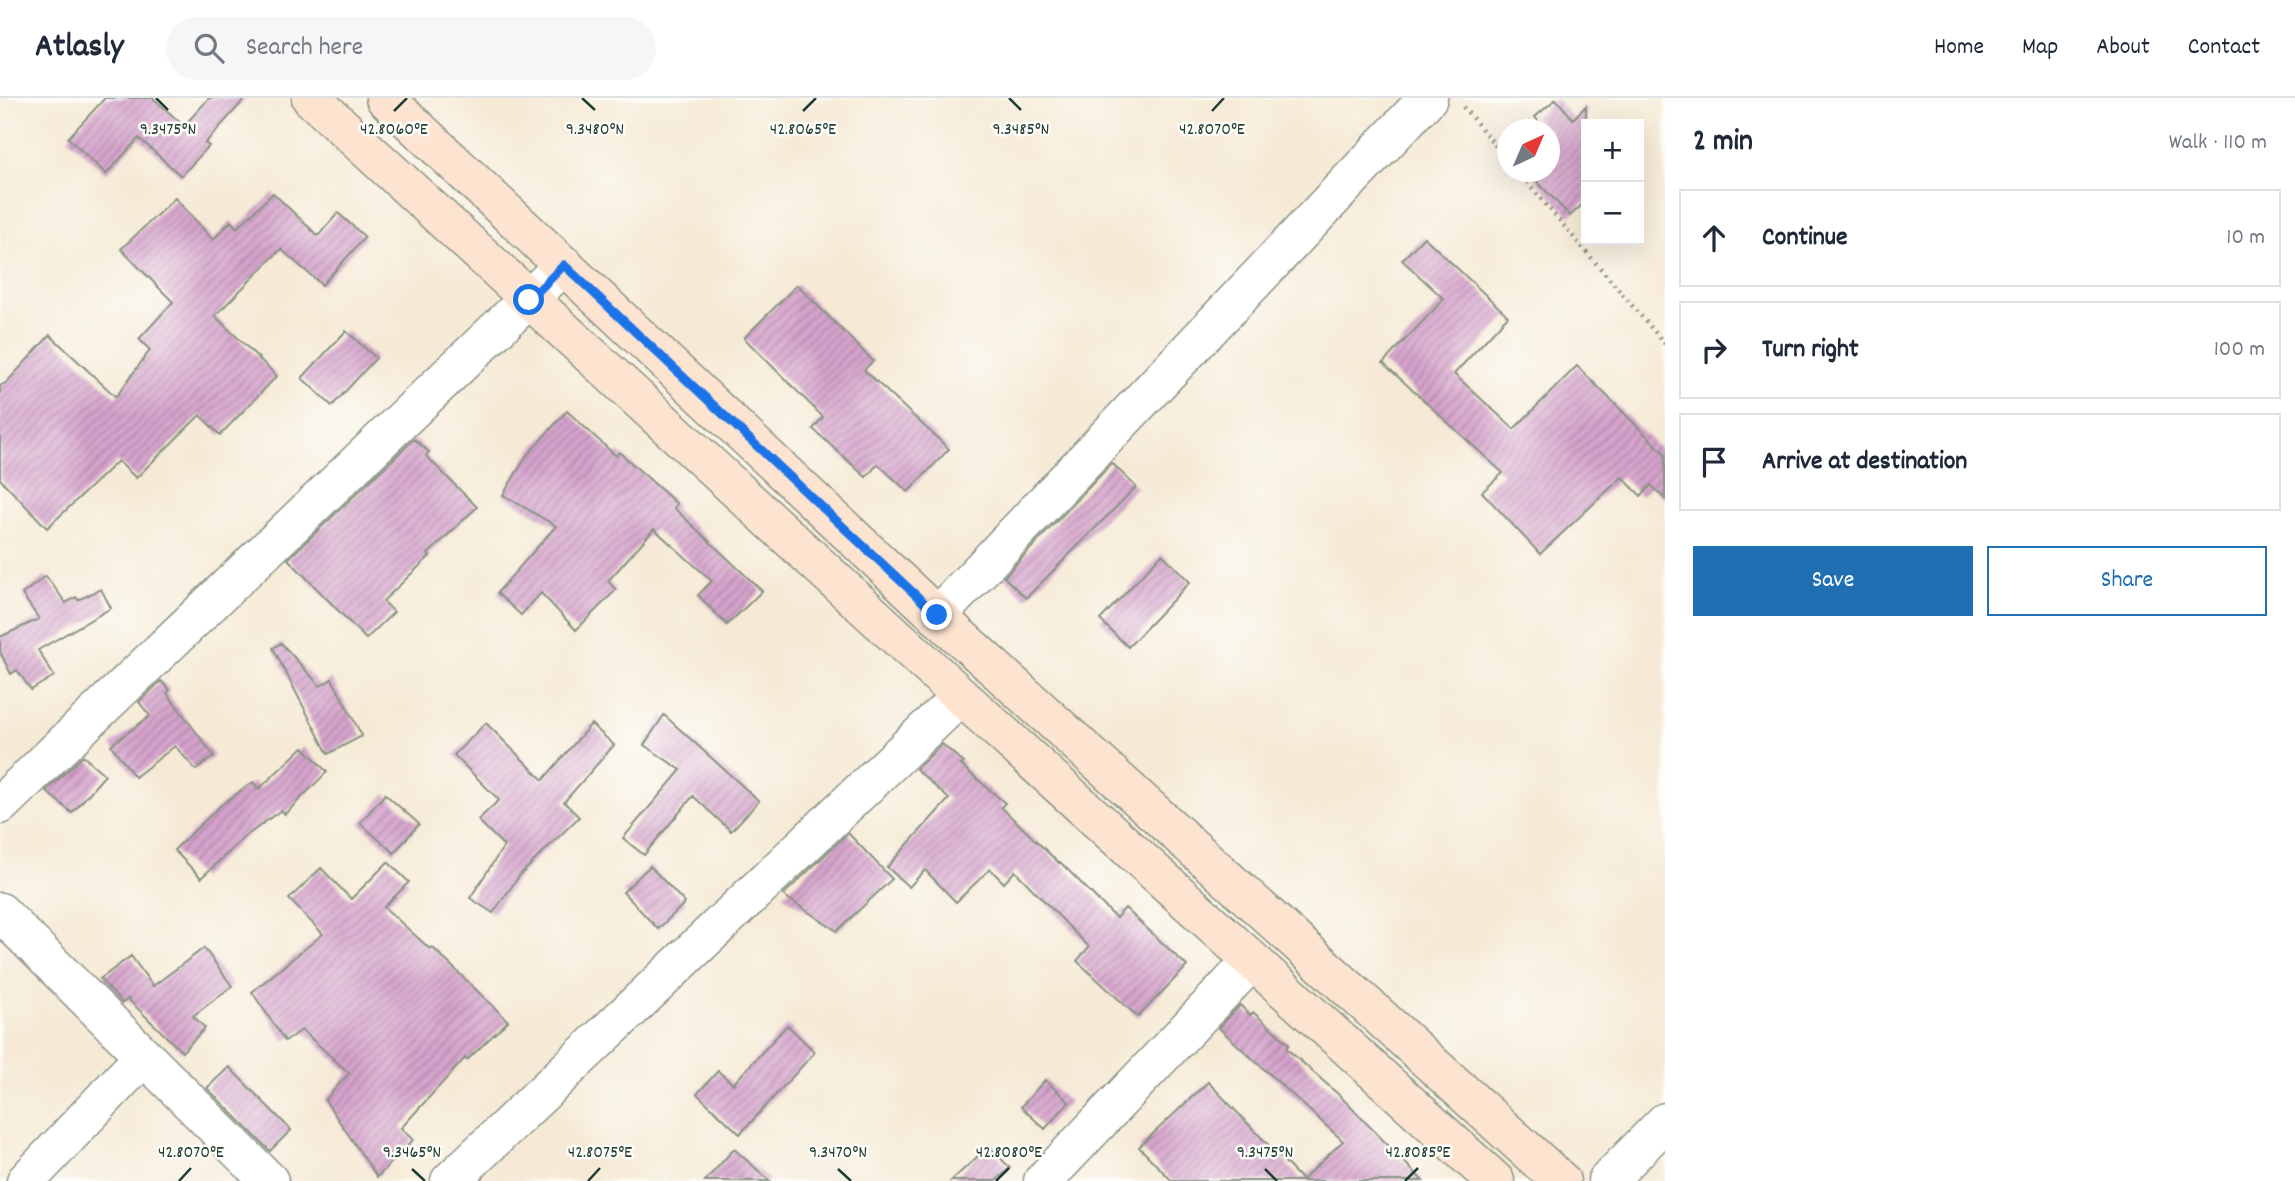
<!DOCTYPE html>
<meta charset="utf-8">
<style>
:root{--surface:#fff;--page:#f6f6f7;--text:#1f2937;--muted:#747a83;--line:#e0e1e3;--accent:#1f6fb2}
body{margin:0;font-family:Dekko,sans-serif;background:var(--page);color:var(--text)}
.controls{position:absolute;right:21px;top:21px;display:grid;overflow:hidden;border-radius:0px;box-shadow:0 7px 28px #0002}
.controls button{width:63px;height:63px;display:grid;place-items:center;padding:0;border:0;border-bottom:2px solid var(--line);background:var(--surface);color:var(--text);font:35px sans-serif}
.compass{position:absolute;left:1497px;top:21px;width:63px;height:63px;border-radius:50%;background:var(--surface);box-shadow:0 7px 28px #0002;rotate:44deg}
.stop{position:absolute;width:21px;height:21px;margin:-16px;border:5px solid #1a73e8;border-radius:50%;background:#fff}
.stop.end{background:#1a73e8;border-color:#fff;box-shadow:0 2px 7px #0008}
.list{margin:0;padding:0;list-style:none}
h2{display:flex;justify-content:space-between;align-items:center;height:91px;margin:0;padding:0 28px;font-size:30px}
h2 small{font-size:23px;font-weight:400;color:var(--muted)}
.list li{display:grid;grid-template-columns:46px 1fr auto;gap:21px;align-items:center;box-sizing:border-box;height:98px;margin:0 14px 14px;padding:0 14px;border:2px solid var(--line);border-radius:0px}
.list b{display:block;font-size:26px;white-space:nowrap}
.list em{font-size:23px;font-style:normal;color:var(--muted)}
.actions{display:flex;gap:14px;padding:21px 28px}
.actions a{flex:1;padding:16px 0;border:2px solid var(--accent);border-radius:0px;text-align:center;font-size:24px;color:var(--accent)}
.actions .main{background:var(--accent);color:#fff}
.icon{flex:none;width:38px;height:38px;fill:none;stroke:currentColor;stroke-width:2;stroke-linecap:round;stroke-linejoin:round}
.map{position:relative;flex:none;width:1665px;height:1083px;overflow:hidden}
header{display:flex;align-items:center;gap:42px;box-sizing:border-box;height:98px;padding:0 35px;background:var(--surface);border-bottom:2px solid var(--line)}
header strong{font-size:33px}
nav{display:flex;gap:38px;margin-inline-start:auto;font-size:24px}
.search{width:490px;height:63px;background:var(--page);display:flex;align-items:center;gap:18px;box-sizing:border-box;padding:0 24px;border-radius:38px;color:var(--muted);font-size:26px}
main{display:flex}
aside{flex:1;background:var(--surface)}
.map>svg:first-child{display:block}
.building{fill:url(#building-hatch)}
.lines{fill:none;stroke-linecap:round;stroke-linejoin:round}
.minor-casing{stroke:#8a9485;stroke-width:41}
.secondary-casing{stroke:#8a9485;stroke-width:41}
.path{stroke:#8a9485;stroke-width:4.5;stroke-dasharray:2 5;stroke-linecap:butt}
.minor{stroke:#fff;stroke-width:38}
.secondary{stroke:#fde4d1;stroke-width:38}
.route{stroke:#1a73e8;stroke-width:9}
.ticks{fill:none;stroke:#1f3d34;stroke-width:2.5}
.ticks-label{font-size:18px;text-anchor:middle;fill:#1f3d34;stroke:#fdfcf7;stroke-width:5;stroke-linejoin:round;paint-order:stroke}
</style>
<header>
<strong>Atlasly</strong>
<div class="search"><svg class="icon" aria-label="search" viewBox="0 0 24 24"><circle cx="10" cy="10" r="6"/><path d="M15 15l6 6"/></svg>Search here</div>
<nav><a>Home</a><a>Map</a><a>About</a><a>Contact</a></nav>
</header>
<main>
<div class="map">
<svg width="1665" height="1083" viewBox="0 0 1665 1083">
<defs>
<pattern id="building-hatch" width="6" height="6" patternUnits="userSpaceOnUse" patternTransform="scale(1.75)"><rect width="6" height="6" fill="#d6a3cc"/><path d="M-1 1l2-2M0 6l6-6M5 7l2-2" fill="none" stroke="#ad86a6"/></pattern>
</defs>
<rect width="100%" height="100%" fill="#fdfcf7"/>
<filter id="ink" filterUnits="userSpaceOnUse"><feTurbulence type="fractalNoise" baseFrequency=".0143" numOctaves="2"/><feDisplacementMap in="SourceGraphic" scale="14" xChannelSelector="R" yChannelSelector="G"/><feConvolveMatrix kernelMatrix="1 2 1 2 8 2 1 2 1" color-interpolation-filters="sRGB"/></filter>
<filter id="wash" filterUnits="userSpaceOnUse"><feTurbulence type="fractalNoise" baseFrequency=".00686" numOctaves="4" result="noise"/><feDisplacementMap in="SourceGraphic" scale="28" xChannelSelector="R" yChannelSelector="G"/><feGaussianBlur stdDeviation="1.57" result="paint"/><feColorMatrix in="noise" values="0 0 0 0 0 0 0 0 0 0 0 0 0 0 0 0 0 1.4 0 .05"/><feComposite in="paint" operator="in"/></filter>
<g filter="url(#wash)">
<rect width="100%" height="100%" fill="#f6ead6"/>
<g id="blocks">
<path class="building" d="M 105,0 L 153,0 L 184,28 L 209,0 L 246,0 L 205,45 L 209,48 L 181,78 L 139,40 L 106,76 L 68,40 Z
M 1556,1 L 1573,21 L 1586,8 L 1586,103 L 1570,118 L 1528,74 L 1550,74 L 1550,32 L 1545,32 L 1535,19 Z
M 273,95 L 318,138 L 338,115 L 365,139 L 322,187 L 281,151 L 215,218 L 277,278 L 220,337 L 200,317 L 136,380 L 118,363 L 47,430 L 0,381 L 0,288 L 7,284 L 50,237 L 116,299 L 150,252 L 139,241 L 173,204 L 121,151 L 175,100 L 213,142 L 231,123 L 237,130 Z
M 1424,139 L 1508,218 L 1454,276 L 1514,331 L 1577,268 L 1665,356 L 1665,401 L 1651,387 L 1641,398 L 1622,379 L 1540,456 L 1482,394 L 1503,375 L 1383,265 L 1444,201 L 1402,162 Z
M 797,187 L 873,263 L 864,272 L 949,351 L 908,394 L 878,366 L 866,379 L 813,331 L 823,319 L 744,240 Z
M 346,233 L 376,260 L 332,308 L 302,280 Z
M 567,313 L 616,358 L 619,354 L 677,406 L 674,410 L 762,493 L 727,527 L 698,497 L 712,483 L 654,431 L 608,483 L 616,492 L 576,532 L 541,495 L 521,517 L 497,495 L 556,428 L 503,397 L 527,357 Z
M 414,341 L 429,354 L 426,358 L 477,409 L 428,456 L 430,458 L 383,503 L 394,514 L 366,541 L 288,461 Z
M 1112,365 L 1136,389 L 1026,500 L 1004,479 Z
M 1162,456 L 1190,484 L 1128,549 L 1100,522 Z
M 46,478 L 66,505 L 76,499 L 78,502 L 101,491 L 111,510 L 38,552 L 54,578 L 31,592 L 17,572 L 11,576 L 0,554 L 0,539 L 39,521 L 22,496 Z
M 281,545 L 320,588 L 332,581 L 362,638 L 328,656 L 273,550 Z
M 161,583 L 170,592 L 167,595 L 214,658 L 196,672 L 175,648 L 135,679 L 111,647 L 150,618 L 139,604 Z
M 664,617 L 759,703 L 731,733 L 693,698 L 644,757 L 623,740 L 681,672 L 644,647 Z
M 486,625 L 543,682 L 591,626 L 614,647 L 564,704 L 579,719 L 520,777 L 493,815 L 470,800 L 504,748 L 478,722 L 499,702 L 454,657 Z
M 942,646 L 964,665 L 961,667 L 1005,705 L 1001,709 L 1059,765 L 1060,764 L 1116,820 L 1125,810 L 1187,868 L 1138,919 L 1077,863 L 1089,849 L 1015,773 L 1004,785 L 990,771 L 956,804 L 925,772 L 909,789 L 887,769 L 949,701 L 916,671 Z
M 303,649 L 327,674 L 285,716 L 281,712 L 246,738 L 201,780 L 174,752 L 221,707 L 253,684 L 259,691 Z
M 83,658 L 105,677 L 72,715 L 46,693 Z
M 385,696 L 419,726 L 394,755 L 360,725 Z
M 848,735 L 892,781 L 837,833 L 783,797 Z
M 388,764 L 409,784 L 384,809 L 430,851 L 432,849 L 508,923 L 467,962 L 465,960 L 401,1030 L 413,1042 L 377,1079 L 325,1002 L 349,975 L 302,932 L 285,943 L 252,894 L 323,836 L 289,801 L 321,770 L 351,801 Z
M 650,768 L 685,805 L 658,831 L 623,794 Z
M 204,850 L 232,888 L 193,918 L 205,930 L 182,954 L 128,901 L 122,905 L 100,881 L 131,858 L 153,888 Z
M 1240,907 L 1250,917 L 1253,914 L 1289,946 L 1286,950 L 1339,997 L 1423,1083 L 1172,1083 L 1139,1049 L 1208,984 L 1302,1082 L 1343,1043 L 1219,930 Z
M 787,927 L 815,954 L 740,1036 L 697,996 L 718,973 L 733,986 Z
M 229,969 L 291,1032 L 270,1053 L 207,990 Z
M 1045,982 L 1069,1004 L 1045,1031 L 1021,1009 Z
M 989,1048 L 1010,1070 L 996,1083 L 951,1083 Z
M 734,1051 L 770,1083 L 705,1083 Z"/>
</g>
</g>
<g filter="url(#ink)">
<use href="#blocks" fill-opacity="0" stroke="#8a9485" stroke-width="2"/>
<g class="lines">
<defs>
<path id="minor" d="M 937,518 L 1428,0
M 0,707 L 564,167
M 0,814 L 269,1083
M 26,1083 L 144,958
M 450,1083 L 961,598
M 1043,1083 L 1252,863
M 1607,1083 L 1665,1024"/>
<path id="secondary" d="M 311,0 L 961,598 L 1495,1083
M 385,0 L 937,518 L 1561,1083"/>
</defs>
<use href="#minor" class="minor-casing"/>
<use href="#secondary" class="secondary-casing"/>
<path class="path" d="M 1463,9 L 1507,61
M 1518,74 L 1665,246"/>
<use href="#minor" class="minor"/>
<use href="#secondary" class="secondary"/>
</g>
</g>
<g class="lines" filter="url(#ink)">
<path class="route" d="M 529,202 L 564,167 L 937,517"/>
</g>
<path class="ticks" d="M 156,0 L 168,12M 582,0 L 595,12M 1009,0 L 1021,12M 394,13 L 407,0M 803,13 L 816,0M 1212,13 L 1224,0M 412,1071 L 425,1083M 838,1071 L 851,1083M 1265,1071 L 1277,1083M 179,1083 L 191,1070M 588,1083 L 600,1070M 996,1083 L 1009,1070M 1405,1083 L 1418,1070"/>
<g class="ticks-label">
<text x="168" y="36">9.3475°N</text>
<text x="595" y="36">9.3480°N</text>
<text x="1021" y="36">9.3485°N</text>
<text x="394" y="36">42.8060°E</text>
<text x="803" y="36">42.8065°E</text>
<text x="1212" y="36">42.8070°E</text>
<text x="191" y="1059">42.8070°E</text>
<text x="600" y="1059">42.8075°E</text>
<text x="1009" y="1059">42.8080°E</text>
<text x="1418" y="1059">42.8085°E</text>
<text x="412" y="1059">9.3465°N</text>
<text x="838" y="1059">9.3470°N</text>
<text x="1265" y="1059">9.3475°N</text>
</g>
</svg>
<div class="controls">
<button>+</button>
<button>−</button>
</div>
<svg class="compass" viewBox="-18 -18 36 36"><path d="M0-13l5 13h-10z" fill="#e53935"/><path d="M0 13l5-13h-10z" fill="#747a83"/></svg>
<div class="stop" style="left:529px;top:202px"></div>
<div class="stop end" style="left:937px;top:517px"></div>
</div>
<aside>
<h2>2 min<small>Walk · 110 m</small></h2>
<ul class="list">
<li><svg class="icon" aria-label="ahead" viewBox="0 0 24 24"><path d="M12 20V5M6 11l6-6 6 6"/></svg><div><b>Continue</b></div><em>10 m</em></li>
<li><svg class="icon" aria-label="right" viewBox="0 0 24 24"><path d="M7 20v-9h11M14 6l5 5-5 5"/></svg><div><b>Turn right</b></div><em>100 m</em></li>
<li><svg class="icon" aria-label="arrive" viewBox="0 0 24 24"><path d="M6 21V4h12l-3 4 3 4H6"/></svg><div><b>Arrive at destination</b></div></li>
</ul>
<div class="actions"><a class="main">Save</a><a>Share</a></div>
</aside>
</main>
